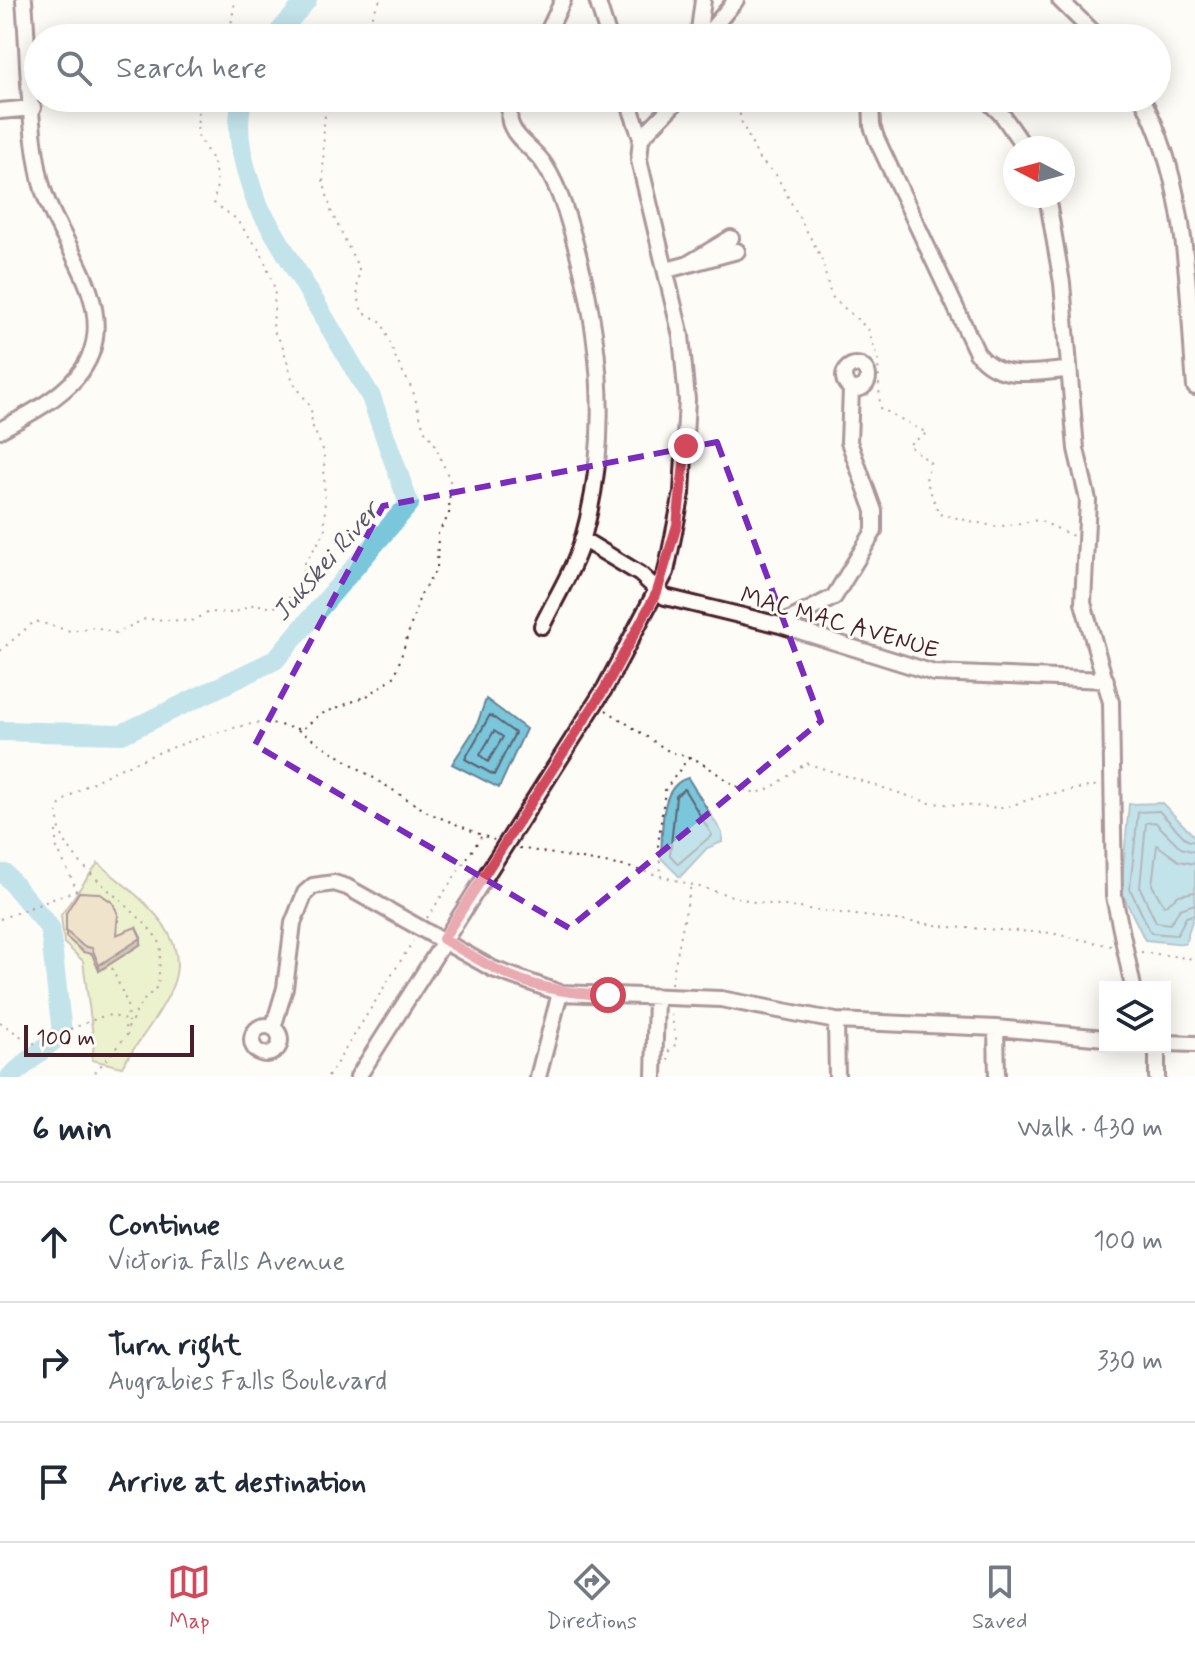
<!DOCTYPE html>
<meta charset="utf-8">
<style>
:root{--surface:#fff;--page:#f6f6f7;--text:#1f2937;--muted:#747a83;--line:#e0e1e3;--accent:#d1495b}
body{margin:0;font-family:Mynerve,sans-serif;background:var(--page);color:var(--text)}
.controls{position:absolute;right:24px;bottom:24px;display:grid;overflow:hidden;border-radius:0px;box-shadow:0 4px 20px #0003}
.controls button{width:72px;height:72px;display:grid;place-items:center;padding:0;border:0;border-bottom:2px solid var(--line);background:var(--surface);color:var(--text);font:40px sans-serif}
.compass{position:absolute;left:1003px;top:136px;width:72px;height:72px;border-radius:50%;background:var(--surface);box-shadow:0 4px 20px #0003;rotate:276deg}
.scale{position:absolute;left:24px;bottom:20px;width:170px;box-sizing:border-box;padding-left:8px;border:4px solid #4a1f2b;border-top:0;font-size:22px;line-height:28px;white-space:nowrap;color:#4a1f2b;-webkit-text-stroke:6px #fdfcf7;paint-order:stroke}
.stop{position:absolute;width:24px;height:24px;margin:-18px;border:6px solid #d1495b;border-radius:50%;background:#fff}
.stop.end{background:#d1495b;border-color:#fff;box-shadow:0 2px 8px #0008}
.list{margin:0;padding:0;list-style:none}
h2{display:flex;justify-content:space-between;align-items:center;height:104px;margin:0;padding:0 32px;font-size:34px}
h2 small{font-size:26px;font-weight:400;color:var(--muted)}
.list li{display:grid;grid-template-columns:52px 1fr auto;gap:24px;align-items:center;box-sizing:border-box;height:120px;padding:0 32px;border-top:2px solid var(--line)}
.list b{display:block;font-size:30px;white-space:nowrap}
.list p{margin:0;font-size:26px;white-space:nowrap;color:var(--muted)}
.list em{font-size:26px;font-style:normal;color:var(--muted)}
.icon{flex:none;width:44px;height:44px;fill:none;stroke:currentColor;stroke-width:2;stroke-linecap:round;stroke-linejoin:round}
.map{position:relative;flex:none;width:1195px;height:1077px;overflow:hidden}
.search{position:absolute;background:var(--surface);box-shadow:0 4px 20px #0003;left:24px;right:24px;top:24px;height:88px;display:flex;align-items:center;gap:20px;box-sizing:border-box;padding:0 28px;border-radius:44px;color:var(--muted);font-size:30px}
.sheet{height:464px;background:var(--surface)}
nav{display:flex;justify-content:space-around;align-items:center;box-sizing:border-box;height:112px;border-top:2px solid var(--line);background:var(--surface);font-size:22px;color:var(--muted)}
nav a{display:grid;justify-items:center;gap:4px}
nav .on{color:var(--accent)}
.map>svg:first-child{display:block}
.green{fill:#d7e69a;stroke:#908262;stroke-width:2}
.water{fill:#7ac6da;stroke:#678394;stroke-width:2}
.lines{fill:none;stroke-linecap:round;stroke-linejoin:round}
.shore{stroke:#5d6271;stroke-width:2}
.river{stroke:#7ac6da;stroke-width:20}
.minor-casing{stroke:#4a1f2b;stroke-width:20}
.path{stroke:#4a1f2b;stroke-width:2;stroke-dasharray:2 6;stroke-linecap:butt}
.minor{stroke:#fdfcf7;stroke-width:14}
.wall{fill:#bfaa80;stroke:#4a1f2b;stroke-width:2}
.shaded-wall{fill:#9b8b68;stroke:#4a1f2b;stroke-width:2}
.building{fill:#dec695;stroke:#4a1f2b;stroke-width:2}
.route{stroke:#d1495b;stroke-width:10}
.marked{fill:none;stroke:#7b2cbf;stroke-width:6;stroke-dasharray:16 10;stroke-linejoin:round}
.labels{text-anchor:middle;stroke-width:6;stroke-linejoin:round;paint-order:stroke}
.street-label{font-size:24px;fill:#4a1f2b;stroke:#fdfcf7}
.water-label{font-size:26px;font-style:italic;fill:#5b5968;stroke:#fdfcf7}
</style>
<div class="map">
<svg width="1195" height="1077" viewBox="0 0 1195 1077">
<rect width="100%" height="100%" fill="#fdfcf7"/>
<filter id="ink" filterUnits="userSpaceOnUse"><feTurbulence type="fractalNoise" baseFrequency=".0125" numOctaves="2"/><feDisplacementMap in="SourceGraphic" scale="16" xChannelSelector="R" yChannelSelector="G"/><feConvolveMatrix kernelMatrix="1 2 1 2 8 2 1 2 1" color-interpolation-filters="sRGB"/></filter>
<g filter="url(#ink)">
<path class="green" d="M 98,863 C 134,894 195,933 172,987 C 162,1013 137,1042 122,1067 L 92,1060 L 94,1043 L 83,961 L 64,943 L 61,915 Z"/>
<path class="water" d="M 486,699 L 526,729 L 499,788 L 452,764 L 476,727 Z
M 688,778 L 722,833 L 722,842 L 707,848 L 680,877 L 661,858 C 663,832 658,786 688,778 Z
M 1162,803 L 1195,837 L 1195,911 L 1185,944 L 1145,940 L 1121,891 L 1129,804 Z"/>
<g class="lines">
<path class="shore" d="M 490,715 L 515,733 L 494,775 L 465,759 Z
M 494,731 L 503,737 L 488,762 L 480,755 Z
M 684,789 L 712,835 L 678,864 L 670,855 L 676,796 Z
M 1195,842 L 1187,840 L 1159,811 L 1138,812 L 1130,889 L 1151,933 L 1177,935 L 1186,917 L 1195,914
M 1195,852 L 1181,848 L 1155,822 L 1146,823 L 1140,888 L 1156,922 L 1170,924 L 1180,909 L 1195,904
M 1195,864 L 1179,861 L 1157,845 L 1152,885 L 1164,906 L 1179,895 L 1195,892"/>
<path class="river" d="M 274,38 L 307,0
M 0,731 L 122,734 L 275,660 L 409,504 L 371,397 L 257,204 C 246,172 232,132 243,98
M 0,874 L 5,874 L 50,928 L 62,1033 L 10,1077"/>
<defs>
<path id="minor" d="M 597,0 L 609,38
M 1060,0 L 1099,38
M 545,38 L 563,0
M 698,38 L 703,0
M 704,38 L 736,0
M 514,98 C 510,107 507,118 512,127 C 518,141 535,150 544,164 C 561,190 570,224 578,254 C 602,346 609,445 583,538 C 574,569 556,597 542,626
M 557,98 L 565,99
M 627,98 L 641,138
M 871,98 L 872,126 L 877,140 L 977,353 C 999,382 1034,372 1067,370
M 985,98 L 1003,116 L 1025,148
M 1142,98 C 1189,186 1187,290 1195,387
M 0,111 L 33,108
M 1047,196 L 1062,283 L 1076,449 L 1088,500 L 1083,603 L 1111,702 L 1114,896 L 1133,987
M 691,262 L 731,238
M 667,270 L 737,251
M844 377a12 12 0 1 1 24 0a12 12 0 1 1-24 0Z
M 0,430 C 55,400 115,370 90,293 C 78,254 51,222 41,182 C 28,124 29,59 24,0
M 582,539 L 640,574 L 665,597 L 780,625 L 934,673 L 1106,680
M 780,625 L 834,597 L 874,531 L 874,511 L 849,442 L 851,389
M 836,1021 L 837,1077
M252 1040a14 14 0 1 1 28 0a14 14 0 1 1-28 0Z
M 273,1028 L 285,988 L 293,923 L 305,893 L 313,886 L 334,883 L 347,887 L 493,969 L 560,993 L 721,999 L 836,1021 L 996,1028 L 1105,1038
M 996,1028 L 997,1077
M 1165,1043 L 1195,1044
M 1157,1047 L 1157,1077
M 358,1077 L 605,688 L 666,572 L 682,493 L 687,400 L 681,336 L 639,160 L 641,138 L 680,98
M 538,1077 L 560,993
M 654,1077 L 656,997"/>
</defs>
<use href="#minor" class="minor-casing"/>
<path class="path" d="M 729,30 L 739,38
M 229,38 L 235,0
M 361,38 L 380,0
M 737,98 L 741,121 L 759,159 L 776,175 L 821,257 L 831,296 L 868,329 L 878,359 L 880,408 L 927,433 L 908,445 L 930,462 L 926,480 L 939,514 L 997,527 L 1039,520 L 1073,536
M 0,651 L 35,621 L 70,631 L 95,627 L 116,633 L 145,619 L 191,621 L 209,612 L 233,613 L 255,604 L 273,608 L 295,594 L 305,563 L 325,532 L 324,452 L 312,425 L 311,407 L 293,382 L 282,344 L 273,330 L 275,289 L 261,252 L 235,218 L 214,203 L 217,184 L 214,163 L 197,134 L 199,98
M 606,710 L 670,752 L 689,757 L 665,790 L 658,845 L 661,874
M 298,730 L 429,813 L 494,840
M 689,757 C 712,764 740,799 763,791 C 778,786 793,771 806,763 L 930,803 L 1003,808 L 1044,795 L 1099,785
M 519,848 L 628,867 L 754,902 L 950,927 L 1051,933 L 1111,946
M 427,918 L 481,837
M 0,919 L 77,890 L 56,846 L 56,826
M 1141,952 L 1195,959
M 112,968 L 127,1003 L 128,1022
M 671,984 L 691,885
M 0,1022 L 32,1044 L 106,1015 L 123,1018 L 127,1035 L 91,1077
M 128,1028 L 141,1003 L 158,986 L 161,945 C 138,902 47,859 59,806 C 82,777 221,726 260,723 C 275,721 289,730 303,729 L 319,715 L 369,695 L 395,676 L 420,596 L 437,568 L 438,533 L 449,515 L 450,481 L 434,442 L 424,430 L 413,391 L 396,359 L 382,322 L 362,312 L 357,291 L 359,269 L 331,211 L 323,180 L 324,119 L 332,98
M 668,1060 L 669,1051 L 677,1043 L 670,1010
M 328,1077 L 413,941"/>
<use href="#minor" class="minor"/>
</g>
<path class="wall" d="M 66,913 L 118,920 L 117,935 L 141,944 L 99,971 L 92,954 L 83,952 L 66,937 Z"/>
<path class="shaded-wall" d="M 141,938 L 141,944 L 99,971 L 99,965 Z"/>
<path class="building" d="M 79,892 L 99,893 L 113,903 L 118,914 L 116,935 L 136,927 L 141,938 L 99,965 L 92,948 L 83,946 L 66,931 L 66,913 Z"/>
</g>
<g class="lines" filter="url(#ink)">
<path class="route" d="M 608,995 C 532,992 507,977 443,939 L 605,688 L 657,592 L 677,525 L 686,446"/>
</g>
<path d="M0 0H1195V1077H0ZM 717,442 L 821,721 L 569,928 L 255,745 L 383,506 Z" fill="#fdfcf7" fill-opacity=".55" fill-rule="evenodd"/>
<path class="marked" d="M 717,442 L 821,721 L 569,928 L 255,745 L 383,506 Z"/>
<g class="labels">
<g class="street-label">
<text transform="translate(840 622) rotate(16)" y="8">MAC MAC AVENUE</text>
</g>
<g class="water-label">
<text transform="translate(325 561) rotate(-49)" y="9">Jukskei River</text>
</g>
</g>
</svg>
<div class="controls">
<button><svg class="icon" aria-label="layers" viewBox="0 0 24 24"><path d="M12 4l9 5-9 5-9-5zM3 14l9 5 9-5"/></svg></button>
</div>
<svg class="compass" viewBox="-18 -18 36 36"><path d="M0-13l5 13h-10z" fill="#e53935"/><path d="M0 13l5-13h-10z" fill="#747a83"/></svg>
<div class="scale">100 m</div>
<div class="stop" style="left:608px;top:995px"></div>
<div class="stop end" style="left:686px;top:446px"></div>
<div class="search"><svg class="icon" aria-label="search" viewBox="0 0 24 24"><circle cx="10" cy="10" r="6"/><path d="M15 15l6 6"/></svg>Search here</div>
</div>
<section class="sheet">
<h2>6 min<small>Walk · 430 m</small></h2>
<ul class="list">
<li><svg class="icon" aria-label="ahead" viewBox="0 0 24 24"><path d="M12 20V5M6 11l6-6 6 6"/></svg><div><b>Continue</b><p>Victoria Falls Avenue</p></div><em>100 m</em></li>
<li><svg class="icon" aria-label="right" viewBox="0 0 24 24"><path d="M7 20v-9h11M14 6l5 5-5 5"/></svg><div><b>Turn right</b><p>Augrabies Falls Boulevard</p></div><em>330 m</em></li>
<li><svg class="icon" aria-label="arrive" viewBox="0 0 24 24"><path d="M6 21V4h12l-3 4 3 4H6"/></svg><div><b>Arrive at destination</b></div></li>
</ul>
</section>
<nav>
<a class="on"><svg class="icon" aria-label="map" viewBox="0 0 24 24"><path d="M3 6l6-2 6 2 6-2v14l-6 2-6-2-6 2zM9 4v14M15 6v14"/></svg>Map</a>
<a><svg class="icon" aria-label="directions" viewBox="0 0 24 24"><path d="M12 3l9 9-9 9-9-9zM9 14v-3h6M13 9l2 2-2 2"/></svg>Directions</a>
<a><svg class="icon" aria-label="saved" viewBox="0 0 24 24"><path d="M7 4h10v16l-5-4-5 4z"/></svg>Saved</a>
</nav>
